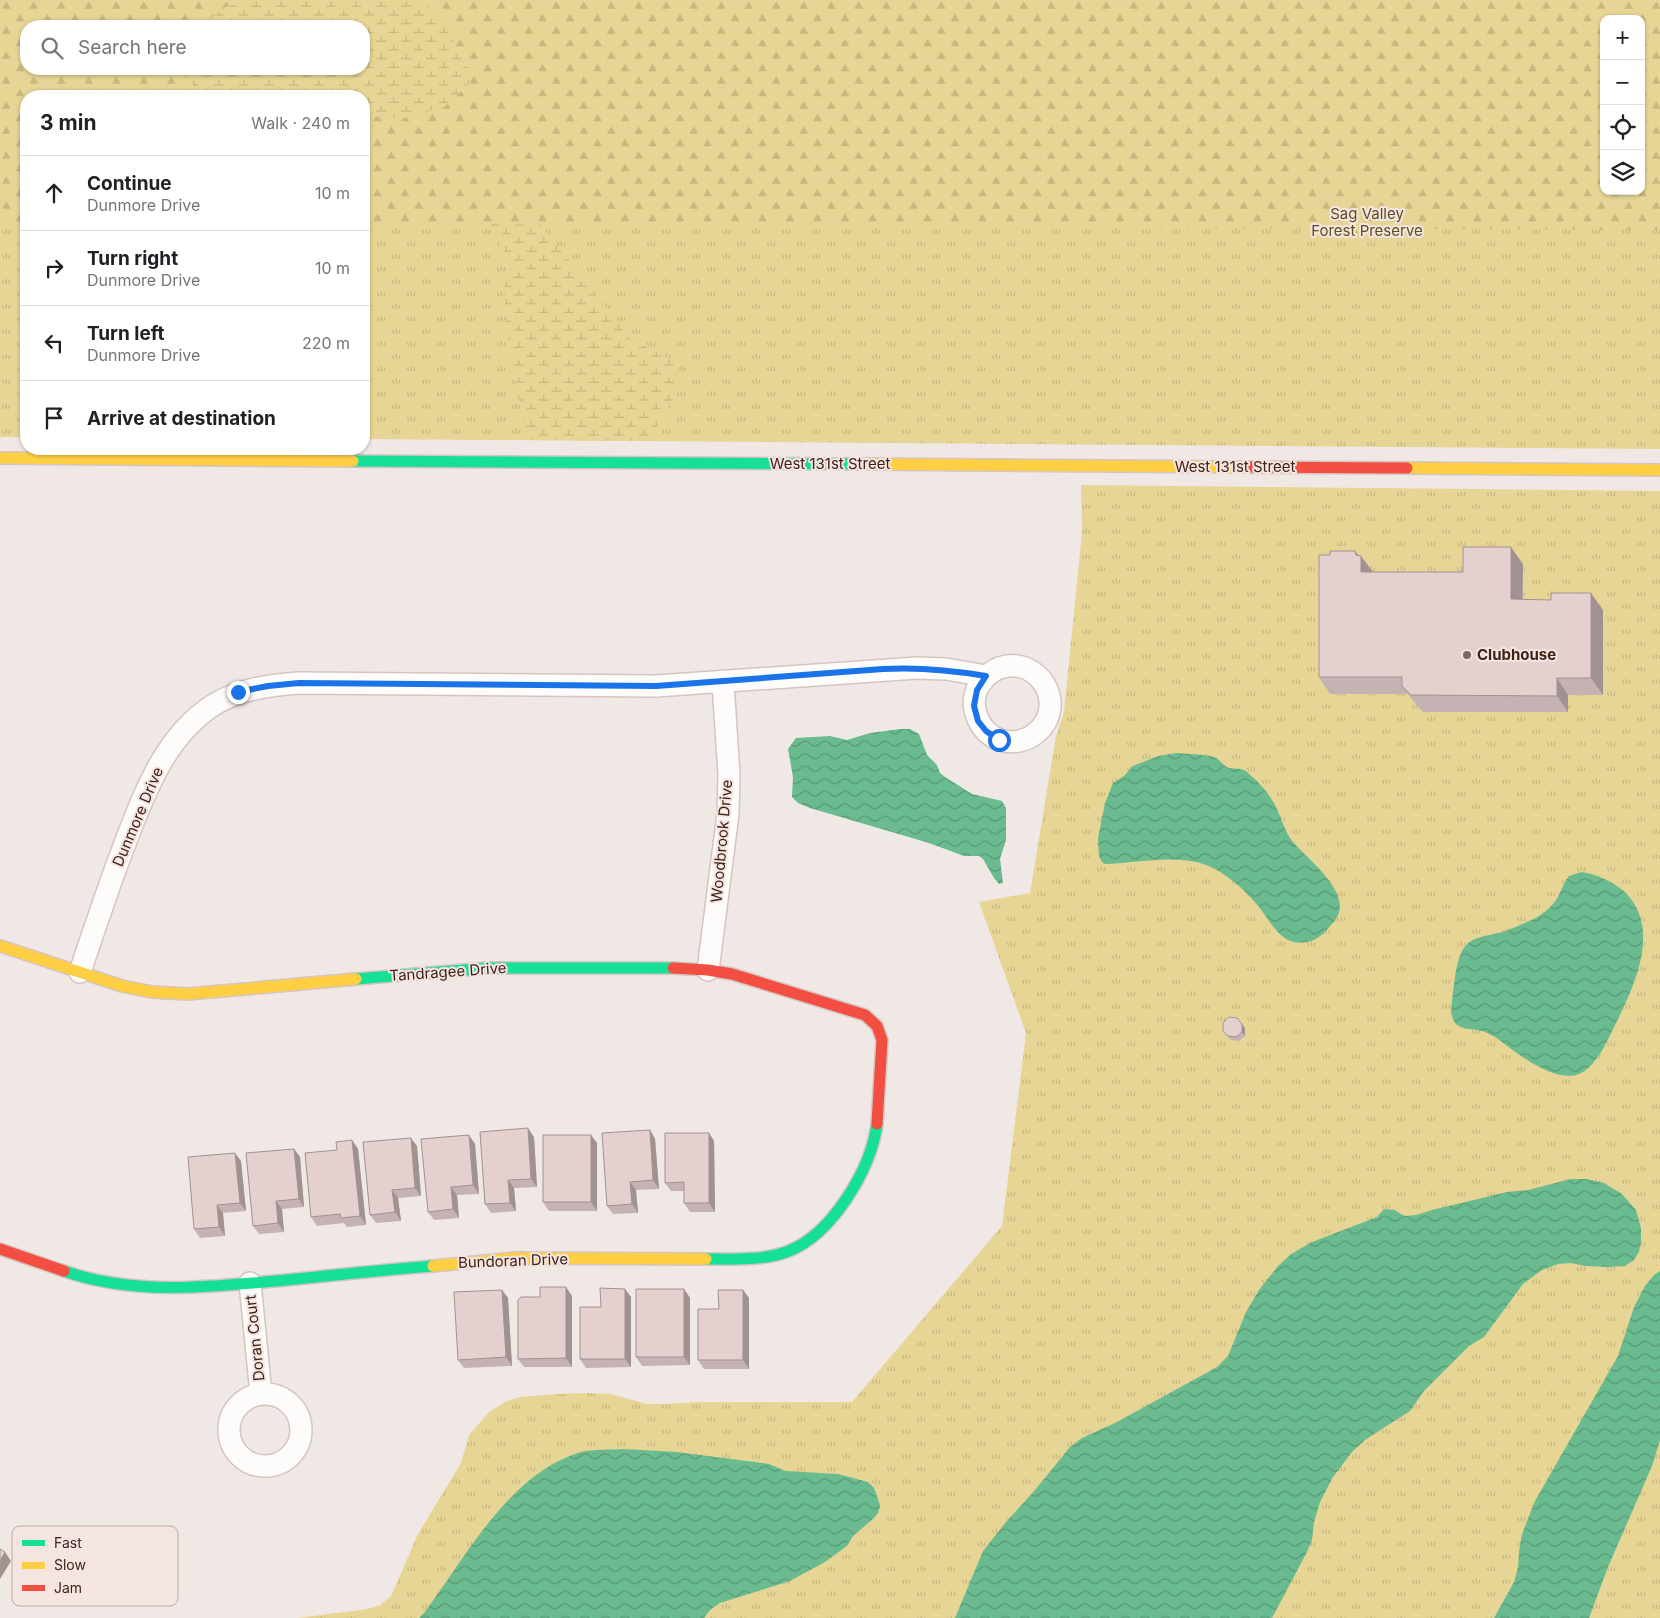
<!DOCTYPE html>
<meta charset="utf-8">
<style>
:root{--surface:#fff;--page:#f6f6f6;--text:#202124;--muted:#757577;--line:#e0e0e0}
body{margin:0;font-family:Inter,sans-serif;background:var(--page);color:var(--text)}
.controls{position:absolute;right:15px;top:15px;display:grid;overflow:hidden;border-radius:10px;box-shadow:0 1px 4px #0004}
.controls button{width:45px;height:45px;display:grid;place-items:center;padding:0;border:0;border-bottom:1px solid var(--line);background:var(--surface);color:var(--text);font:25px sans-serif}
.stop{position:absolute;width:15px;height:15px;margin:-11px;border:4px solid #1a73e8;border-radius:50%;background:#fff}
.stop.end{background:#1a73e8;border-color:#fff;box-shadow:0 1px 5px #0008}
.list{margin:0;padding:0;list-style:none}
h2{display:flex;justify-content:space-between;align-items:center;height:65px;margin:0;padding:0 20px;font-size:21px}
h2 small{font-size:16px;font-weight:400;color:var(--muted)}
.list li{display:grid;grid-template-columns:32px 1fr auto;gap:15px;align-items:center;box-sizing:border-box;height:75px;padding:0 20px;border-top:1px solid var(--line)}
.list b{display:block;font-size:19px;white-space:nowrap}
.list p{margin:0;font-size:16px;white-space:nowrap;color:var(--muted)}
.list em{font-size:16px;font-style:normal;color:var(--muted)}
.icon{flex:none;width:28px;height:28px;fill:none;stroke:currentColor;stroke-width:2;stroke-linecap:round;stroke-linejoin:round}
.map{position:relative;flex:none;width:1660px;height:1618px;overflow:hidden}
.search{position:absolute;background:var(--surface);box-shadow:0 1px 4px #0004;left:20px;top:20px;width:350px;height:55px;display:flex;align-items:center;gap:12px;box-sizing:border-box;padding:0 18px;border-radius:20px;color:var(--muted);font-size:19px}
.panel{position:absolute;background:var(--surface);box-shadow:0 1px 4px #0004;left:20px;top:90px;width:350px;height:365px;border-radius:20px}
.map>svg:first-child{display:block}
.grass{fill:url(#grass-tufts);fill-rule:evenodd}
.forest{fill:url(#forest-firs);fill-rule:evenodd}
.wetland{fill:url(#wetland-marsh)}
.water{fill:url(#water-waves)}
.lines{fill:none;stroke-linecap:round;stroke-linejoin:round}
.street-casing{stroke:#d6c4bf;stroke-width:24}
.fast-casing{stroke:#d6c4bf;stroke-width:14}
.slow-casing{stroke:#d6c4bf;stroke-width:14}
.jam-casing{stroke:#d6c4bf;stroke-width:14}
.street{stroke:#fdfcfb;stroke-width:21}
.fast{stroke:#16e098;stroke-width:11}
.slow{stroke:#ffcf43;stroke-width:11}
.jam{stroke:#f24e42;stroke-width:11}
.wall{fill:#c4b3b2}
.shaded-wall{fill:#a09291}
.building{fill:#e4d0cf;stroke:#a09291}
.route{stroke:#1a73e8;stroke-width:6}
.poi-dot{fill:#7d6862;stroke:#f5e5e0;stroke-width:2}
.labels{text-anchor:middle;stroke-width:4;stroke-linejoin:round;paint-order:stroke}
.park-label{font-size:15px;fill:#594f1f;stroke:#f5e5e0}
.street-label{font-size:15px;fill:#3f231b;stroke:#f5e5e0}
.poi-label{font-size:15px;font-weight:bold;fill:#3f231b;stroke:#f5e5e0;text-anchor:start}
.key{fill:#f5e5e0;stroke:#beaba5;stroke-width:1}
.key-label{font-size:14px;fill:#3f231b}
</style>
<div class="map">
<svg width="1660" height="1618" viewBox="0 0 1660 1618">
<defs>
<pattern id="grass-tufts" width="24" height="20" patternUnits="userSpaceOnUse" patternTransform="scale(1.25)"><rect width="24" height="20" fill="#e7d595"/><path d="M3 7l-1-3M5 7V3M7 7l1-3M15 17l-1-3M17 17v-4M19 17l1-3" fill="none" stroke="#c7b780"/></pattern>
<pattern id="forest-firs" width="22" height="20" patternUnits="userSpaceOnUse" patternTransform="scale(1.25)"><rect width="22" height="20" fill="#e7d595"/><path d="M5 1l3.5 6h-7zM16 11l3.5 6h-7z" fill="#c7b780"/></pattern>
<pattern id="wetland-marsh" width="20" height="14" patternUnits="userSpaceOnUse" patternTransform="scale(1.25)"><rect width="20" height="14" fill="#e7d595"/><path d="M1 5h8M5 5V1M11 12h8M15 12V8" fill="none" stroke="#c7b780"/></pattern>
<pattern id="water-waves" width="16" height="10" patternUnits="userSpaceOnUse" patternTransform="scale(1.25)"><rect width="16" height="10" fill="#6abc90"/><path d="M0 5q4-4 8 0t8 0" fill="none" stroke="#599875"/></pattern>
</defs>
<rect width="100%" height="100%" fill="#f0e8e5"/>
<path class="grass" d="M 0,0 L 1660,0 L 1660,449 L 364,439 L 364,96 L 26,96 L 26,437 L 0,437 ZM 1604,19 L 1641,19 L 1641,191 L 1604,191 ZM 26,26 L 364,26 L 364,69 L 26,69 Z
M 1081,485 L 1660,491 L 1660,1618 L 297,1618 L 368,1609 L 380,1605 L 391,1596 L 418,1534 L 461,1463 L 469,1435 L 489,1412 L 505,1402 L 520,1397 L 557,1394 L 585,1393 L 611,1394 L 647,1404 L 663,1404 L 701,1402 L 852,1402 L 1002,1226 L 1026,1033 L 979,902 L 1030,893 L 1056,736 L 1064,712 L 1082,532 Z"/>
<path class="forest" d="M 0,0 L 251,0 L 246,3 L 227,6 L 201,26 L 26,26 L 26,69 L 183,69 L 183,75 L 204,96 L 26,96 L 26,222 L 0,222 Z
M 421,0 L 1660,0 L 1660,230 L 364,224 L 364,115 L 401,119 L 444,107 L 471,82 L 466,58 L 454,45 C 454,22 436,15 421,0 ZM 1604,19 L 1641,19 L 1641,191 L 1604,191 Z"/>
<path class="wetland" d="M 251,0 L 421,0 C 436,15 454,22 454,45 L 466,58 L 471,82 L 444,107 L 401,119 L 364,115 L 364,96 L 204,96 L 183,75 L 183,69 L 364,69 L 364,26 L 201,26 L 227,6 L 246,3 Z
M 491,224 L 541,225 L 631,339 L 679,364 L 673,399 L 649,441 L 527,440 L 508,344 L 504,288 L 511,267 Z"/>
<path class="water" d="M 900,729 L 910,729 L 919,734 L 927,755 L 937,765 L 940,773 L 945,777 L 972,794 L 1002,801 L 1006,808 L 1006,840 L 1000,859 L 1003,883 L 999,884 L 994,878 L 983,859 L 979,856 L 964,856 L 929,843 L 810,808 L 798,803 L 792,797 L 793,777 L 788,749 L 796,738 L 830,736 L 847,740 L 870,733 Z
M 1176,753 C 1188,754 1203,754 1214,757 C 1220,759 1223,766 1229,768 C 1234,769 1240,768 1244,770 C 1248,772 1252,777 1256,780 C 1264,788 1271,797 1276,807 C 1281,817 1284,829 1290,838 C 1305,859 1360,895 1332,924 C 1326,931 1320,938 1311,941 C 1282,949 1274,926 1259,907 C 1249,895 1239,885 1226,876 C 1191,849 1146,863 1105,864 L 1102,862 L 1099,856 L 1098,838 L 1105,803 L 1113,783 L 1124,776 L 1133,766 L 1158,756 Z
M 1581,872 C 1597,874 1613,882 1625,892 C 1660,927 1637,980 1618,1019 C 1609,1037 1596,1070 1576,1075 C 1552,1081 1516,1053 1498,1039 C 1495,1037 1490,1034 1485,1032 C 1469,1026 1454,1034 1451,1011 C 1453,996 1455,959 1464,948 C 1472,935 1492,936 1505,931 C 1520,925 1538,919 1549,908 C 1560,899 1561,886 1569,876 Z
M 1571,1179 L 1586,1179 L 1604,1183 L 1622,1194 L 1636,1210 L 1641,1228 L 1641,1242 L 1639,1252 L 1634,1260 L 1625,1266 L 1609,1267 L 1585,1266 L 1571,1263 L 1558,1264 L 1542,1270 L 1523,1284 L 1484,1337 L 1469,1346 L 1424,1391 L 1410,1411 L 1365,1440 L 1352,1452 L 1333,1477 L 1320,1502 L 1314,1522 L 1312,1540 L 1307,1552 L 1272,1618 L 955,1618 L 983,1551 L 1006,1522 L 1035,1490 L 1070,1447 L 1082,1438 L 1117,1422 L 1217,1367 L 1228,1356 L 1246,1312 L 1259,1290 L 1278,1266 L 1291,1254 L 1312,1242 L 1377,1217 L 1384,1209 L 1395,1210 L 1399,1213 L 1405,1216 L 1416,1215 L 1432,1210 L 1507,1192 L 1528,1190 Z
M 1660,1271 L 1660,1440 L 1652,1466 L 1608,1567 L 1589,1618 L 1494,1618 L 1514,1582 L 1518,1568 L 1519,1551 L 1522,1534 L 1535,1501 L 1618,1356 L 1634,1307 L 1645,1286 L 1654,1275 Z
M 623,1449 L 677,1452 L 769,1464 L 786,1471 L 838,1474 L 868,1482 L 874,1488 L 880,1505 L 878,1513 L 873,1519 L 853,1536 L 847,1546 L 825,1562 L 790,1581 L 720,1603 L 710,1610 L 704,1618 L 419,1618 L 424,1613 C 466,1557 509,1473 581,1452 C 594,1449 610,1450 623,1449 Z"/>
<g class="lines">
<defs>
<path id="street" d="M 708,970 L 728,814 L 729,775 L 723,682
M 80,972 C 94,930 108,888 124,846 C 144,794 165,735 215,704 C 241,689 270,685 299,683 L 656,686 L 917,668 L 946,669 L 986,676 C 990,674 994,670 999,668 C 1039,654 1069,706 1036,733 C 1026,741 1013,744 1000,740 C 980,733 969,708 977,689 C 979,685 983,681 986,676
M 250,1283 L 261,1394
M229 1430a36 36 0 1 1 72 0a36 36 0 1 1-72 0Z"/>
<path id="fast" d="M 353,461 L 861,464
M 356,979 L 488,968 L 673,968
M 706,1259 C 734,1259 763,1261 789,1251 C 833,1233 871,1169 877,1124
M 64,1271 C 135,1296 212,1287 286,1280 C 335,1275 384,1270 433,1266"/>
<path id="slow" d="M 0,458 L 353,461
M 861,464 L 1243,467
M 1407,468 L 1660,470
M 0,946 L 122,986 L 152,992 L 188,994 L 356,979
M 433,1266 L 516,1258 L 706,1259"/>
<path id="jam" d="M 1243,467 L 1407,468
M 673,968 L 708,970 L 732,974 L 865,1015 L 877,1026 L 882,1040 L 877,1124
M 0,1249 L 64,1271"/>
</defs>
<use href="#street" class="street-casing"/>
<use href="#fast" class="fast-casing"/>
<use href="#slow" class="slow-casing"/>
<use href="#jam" class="jam-casing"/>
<use href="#street" class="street"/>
<use href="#fast" class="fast"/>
<use href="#slow" class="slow"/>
<use href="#jam" class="jam"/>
</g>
<path class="wall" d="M 1355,551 L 1372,572 L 1463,572 L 1523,564 L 1523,599 L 1603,610 L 1603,695 L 1568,695 L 1568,712 L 1423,712 L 1414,702 L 1408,694 L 1330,694 L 1319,677 Z
M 1245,1028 L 1245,1036 L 1239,1041 L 1231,1040 L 1223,1031 Z
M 650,1130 L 655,1139 L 659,1189 L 636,1190 L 638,1213 L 613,1214 L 607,1206 Z
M 709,1133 L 714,1141 L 715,1212 L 690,1212 L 684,1203 L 684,1191 L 671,1191 L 665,1183 Z
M 534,1137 L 537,1187 L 514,1188 L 516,1211 L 491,1213 L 485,1204 Z
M 352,1140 L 358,1149 L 366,1225 L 347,1227 L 344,1223 L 317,1226 L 311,1217 L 337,1150 Z
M 597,1143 L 597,1211 L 549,1211 L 543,1202 Z
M 475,1144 L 479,1194 L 457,1195 L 459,1218 L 434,1220 L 428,1212 Z
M 417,1146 L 421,1196 L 398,1198 L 401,1221 L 376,1223 L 370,1215 Z
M 294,1149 L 300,1157 L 304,1207 L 282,1209 L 284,1232 L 259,1234 L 253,1226 Z
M 241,1161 L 246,1211 L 223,1213 L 225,1236 L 200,1238 L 194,1229 Z
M 625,1289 L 631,1297 L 631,1367 L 586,1368 L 580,1359 L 601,1307 Z
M 684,1289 L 690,1298 L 690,1365 L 642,1366 L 636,1357 Z
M 502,1290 L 508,1298 L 512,1366 L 464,1368 L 458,1360 Z
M 743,1290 L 749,1298 L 749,1369 L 704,1369 L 698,1360 L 719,1309 Z
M 572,1296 L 572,1367 L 524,1367 L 518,1359 Z"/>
<path class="shaded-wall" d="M 1511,547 L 1523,564 L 1522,616 L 1511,599 Z
M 1355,551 L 1361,559 L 1361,556 L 1373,572 L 1361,572 L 1356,555 Z
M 1591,593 L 1603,610 L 1603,695 L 1591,678 Z
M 1557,678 L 1568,695 L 1568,712 L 1557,696 Z
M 1242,1024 L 1245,1028 L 1245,1036 L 1242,1032 Z
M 528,1128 L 534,1137 L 537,1187 L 531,1179 Z
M 650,1130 L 655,1139 L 659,1189 L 653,1180 Z
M 709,1133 L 714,1141 L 715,1212 L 709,1203 Z
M 469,1135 L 475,1144 L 479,1194 L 473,1185 Z
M 591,1135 L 597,1143 L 597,1211 L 591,1202 Z
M 411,1138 L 417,1146 L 421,1196 L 415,1188 Z
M 352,1140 L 358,1149 L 366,1225 L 360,1216 Z
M 294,1149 L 300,1157 L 304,1207 L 299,1199 Z
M 235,1153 L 241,1161 L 246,1211 L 240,1203 Z
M 508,1180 L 514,1188 L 516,1211 L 510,1203 Z
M 630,1182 L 636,1190 L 638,1213 L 632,1204 Z
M 451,1187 L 457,1195 L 459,1218 L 453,1209 Z
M 392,1190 L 398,1198 L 401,1221 L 395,1212 Z
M 276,1201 L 282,1209 L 284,1232 L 278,1223 Z
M 217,1205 L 223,1213 L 225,1236 L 219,1227 Z
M 566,1287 L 572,1296 L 572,1367 L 566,1358 Z
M 625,1289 L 631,1297 L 631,1367 L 625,1359 Z
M 684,1289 L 690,1298 L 690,1365 L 684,1357 Z
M 502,1290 L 508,1298 L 512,1366 L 506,1357 Z
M 743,1290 L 749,1298 L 749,1369 L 743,1360 Z
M 5,1552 L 11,1561 L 0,1579 L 0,1561 Z"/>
<path class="building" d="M 1463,547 L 1511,547 L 1511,599 L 1551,600 L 1551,593 L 1591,593 L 1591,678 L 1557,678 L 1557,696 L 1411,695 L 1402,686 L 1402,677 L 1319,677 L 1319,555 L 1330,555 L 1330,551 L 1355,551 L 1356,555 L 1361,556 L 1361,572 L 1463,572 Z
M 1229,1017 L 1237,1018 L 1242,1024 L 1242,1032 L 1236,1037 L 1228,1036 L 1223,1031 L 1223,1023 Z
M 528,1128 L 531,1179 L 508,1180 L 510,1203 L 485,1204 L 480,1132 Z
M 650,1130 L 653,1180 L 630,1182 L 632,1204 L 607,1206 L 602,1133 Z
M 665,1133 L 709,1133 L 709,1203 L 684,1203 L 684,1182 L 665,1183 Z
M 469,1135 L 473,1185 L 451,1187 L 453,1209 L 428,1212 L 421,1139 Z
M 543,1135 L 591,1135 L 591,1202 L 543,1202 Z
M 411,1138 L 415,1188 L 392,1190 L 395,1212 L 370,1215 L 363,1142 Z
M 352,1140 L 360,1216 L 341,1218 L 340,1214 L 311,1217 L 305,1153 L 337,1150 L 336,1142 Z
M 294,1149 L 299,1199 L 276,1201 L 278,1223 L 253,1226 L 246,1153 Z
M 235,1153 L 240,1203 L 217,1205 L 219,1227 L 194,1229 L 188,1157 Z
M 540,1287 L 566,1287 L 566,1358 L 518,1359 L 518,1300 L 521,1297 L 540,1297 Z
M 600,1288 L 625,1289 L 625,1359 L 580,1359 L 580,1307 L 601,1307 Z
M 636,1289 L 684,1289 L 684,1357 L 636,1357 Z
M 502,1290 L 506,1357 L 458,1360 L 454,1292 Z
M 718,1290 L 743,1290 L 743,1360 L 698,1360 L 698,1309 L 719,1309 Z
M 0,1549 L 5,1552 L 0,1561 Z"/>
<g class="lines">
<path class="route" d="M 238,692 L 268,686 L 299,683 L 656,686 L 883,669 C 919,667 951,670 986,676 L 977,690 L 974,706 L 978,721 L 986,731 L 999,740"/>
</g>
<circle class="poi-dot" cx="1467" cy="655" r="5"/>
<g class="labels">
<g class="park-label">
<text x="1367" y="219">Sag Valley<tspan x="1367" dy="17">Forest Preserve</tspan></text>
</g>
<g class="street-label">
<text x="830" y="469">West 131st Street</text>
<text x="1235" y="472">West 131st Street</text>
<text transform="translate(138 817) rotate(-67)" y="5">Dunmore Drive</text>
<text transform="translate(722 841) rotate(-85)" y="5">Woodbrook Drive</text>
<text transform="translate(448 972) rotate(-4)" y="5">Tandragee Drive</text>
<text transform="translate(513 1261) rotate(-2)" y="5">Bundoran Drive</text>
<text transform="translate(255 1338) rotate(-96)" y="5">Doran Court</text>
</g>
<g class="poi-label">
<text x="1477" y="660">Clubhouse</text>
</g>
</g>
<rect x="12" y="1526" width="166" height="80" rx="8" class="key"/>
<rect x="22" y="1540" width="23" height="6" fill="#16e098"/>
<rect x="22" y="1562" width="23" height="7" fill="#ffcf43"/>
<rect x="22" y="1585" width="23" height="6" fill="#f24e42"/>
<g class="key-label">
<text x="54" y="1548">Fast</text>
<text x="54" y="1570">Slow</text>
<text x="54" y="1593">Jam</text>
</g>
</svg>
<div class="controls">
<button>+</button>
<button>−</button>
<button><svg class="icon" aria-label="locate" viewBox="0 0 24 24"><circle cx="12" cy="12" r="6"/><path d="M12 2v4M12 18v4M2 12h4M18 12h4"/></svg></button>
<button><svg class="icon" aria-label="layers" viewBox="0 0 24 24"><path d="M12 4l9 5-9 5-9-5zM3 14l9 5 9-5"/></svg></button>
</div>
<div class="stop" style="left:999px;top:740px"></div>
<div class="stop end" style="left:238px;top:692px"></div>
<div class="search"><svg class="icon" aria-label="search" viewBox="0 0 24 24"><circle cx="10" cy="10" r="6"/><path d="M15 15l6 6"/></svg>Search here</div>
<section class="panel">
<h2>3 min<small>Walk · 240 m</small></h2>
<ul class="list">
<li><svg class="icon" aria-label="ahead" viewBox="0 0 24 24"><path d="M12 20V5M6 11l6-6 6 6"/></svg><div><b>Continue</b><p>Dunmore Drive</p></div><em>10 m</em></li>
<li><svg class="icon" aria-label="right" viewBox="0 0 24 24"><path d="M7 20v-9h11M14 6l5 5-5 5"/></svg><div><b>Turn right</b><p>Dunmore Drive</p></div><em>10 m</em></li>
<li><svg class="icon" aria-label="left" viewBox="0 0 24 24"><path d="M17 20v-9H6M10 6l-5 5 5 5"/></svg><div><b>Turn left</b><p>Dunmore Drive</p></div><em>220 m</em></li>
<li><svg class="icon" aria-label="arrive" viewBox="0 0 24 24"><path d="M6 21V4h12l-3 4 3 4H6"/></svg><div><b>Arrive at destination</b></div></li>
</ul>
</section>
</div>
